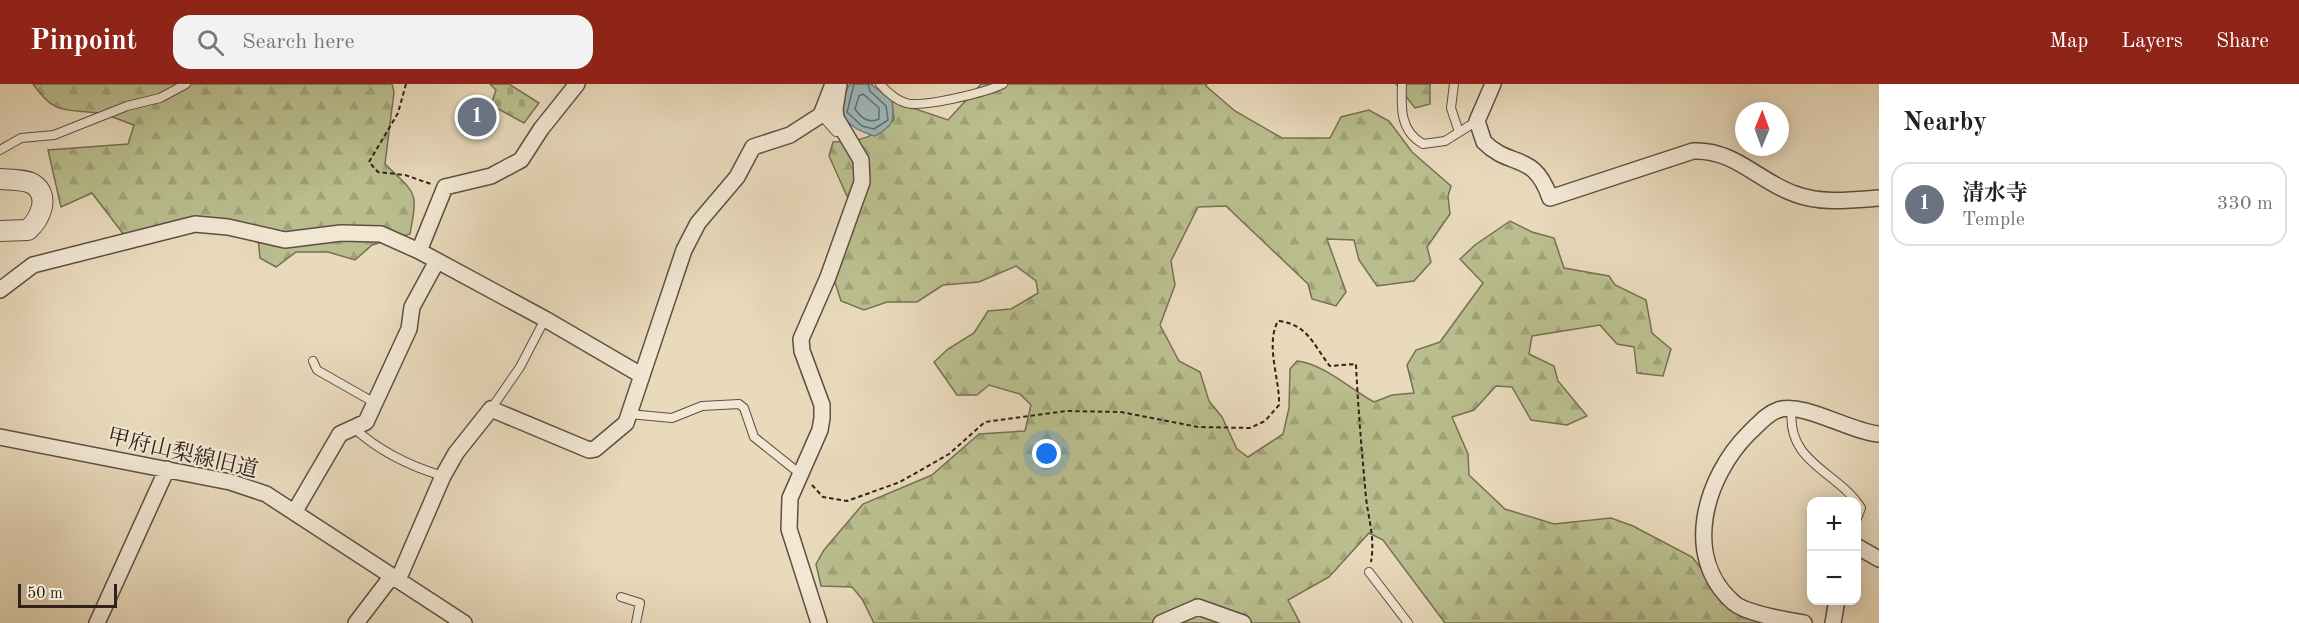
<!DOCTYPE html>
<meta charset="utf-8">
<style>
:root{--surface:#fff;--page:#f2f2f2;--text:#222;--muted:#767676;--line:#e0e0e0;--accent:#8f2418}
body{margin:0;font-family:"Old Standard TT","Noto Serif JP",serif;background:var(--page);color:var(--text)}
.controls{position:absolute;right:18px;bottom:18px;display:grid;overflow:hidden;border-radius:12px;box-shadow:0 3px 15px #0003}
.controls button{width:54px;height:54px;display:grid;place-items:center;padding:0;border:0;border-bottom:2px solid var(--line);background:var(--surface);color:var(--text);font:30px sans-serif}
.compass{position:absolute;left:1735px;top:18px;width:54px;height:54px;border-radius:50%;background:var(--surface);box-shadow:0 3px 15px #0003;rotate:1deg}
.scale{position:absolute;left:18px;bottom:15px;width:99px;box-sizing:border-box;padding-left:6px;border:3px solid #31211b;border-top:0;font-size:16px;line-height:21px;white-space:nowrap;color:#31211b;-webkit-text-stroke:4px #f1e7d3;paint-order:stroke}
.you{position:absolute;left:1047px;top:370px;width:21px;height:21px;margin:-15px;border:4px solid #fff;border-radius:50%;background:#1a73e8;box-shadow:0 0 0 9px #1a73e833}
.badge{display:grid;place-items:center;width:39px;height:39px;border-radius:50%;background:var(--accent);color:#fff;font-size:20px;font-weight:700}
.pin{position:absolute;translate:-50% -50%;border:3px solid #fff;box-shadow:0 2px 6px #0006}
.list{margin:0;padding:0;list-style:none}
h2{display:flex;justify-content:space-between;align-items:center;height:78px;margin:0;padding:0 24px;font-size:26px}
h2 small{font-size:20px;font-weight:400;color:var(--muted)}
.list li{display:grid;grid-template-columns:39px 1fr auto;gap:18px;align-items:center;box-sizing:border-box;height:84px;margin:0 12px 12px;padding:0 12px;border:2px solid var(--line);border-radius:18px}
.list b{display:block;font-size:22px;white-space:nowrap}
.list p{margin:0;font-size:20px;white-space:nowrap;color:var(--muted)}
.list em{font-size:20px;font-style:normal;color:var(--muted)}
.icon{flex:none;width:33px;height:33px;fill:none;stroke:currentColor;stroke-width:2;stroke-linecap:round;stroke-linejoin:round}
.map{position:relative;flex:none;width:1879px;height:539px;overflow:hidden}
header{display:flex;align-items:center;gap:36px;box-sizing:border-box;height:84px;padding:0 30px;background:var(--accent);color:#fff}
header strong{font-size:28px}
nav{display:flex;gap:33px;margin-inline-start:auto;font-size:21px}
.search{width:420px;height:54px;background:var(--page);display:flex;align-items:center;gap:15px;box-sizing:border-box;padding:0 21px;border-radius:18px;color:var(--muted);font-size:22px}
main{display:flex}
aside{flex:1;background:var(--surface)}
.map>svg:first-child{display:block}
.forest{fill:url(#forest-firs);stroke:#767054;stroke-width:1.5}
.cemetery{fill:url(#cemetery-stones);stroke:#767054;stroke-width:1.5}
.water{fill:#9db8bc;stroke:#727c7c;stroke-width:1.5}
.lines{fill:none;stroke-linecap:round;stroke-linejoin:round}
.shore{stroke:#676c6c;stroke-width:1.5}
.service-casing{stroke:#5f4f43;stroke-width:10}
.minor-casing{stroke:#5f4f43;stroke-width:18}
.tertiary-casing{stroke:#5f4f43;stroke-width:22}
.path{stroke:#31211b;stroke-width:2;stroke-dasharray:4.5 3;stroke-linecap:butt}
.service{stroke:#f1e7d3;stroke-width:8}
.minor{stroke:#f1e7d3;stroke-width:15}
.tertiary{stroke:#f1e7d3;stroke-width:20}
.labels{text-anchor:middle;stroke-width:4.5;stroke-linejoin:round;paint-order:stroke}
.street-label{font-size:22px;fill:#31211b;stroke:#f1e7d3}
</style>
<header>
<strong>Pinpoint</strong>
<div class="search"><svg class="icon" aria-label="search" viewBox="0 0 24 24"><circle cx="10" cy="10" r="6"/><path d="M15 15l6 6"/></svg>Search here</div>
<nav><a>Map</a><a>Layers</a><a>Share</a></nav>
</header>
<main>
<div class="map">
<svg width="1879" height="539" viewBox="0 0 1879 539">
<defs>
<pattern id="forest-firs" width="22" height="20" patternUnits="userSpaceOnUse" patternTransform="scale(1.5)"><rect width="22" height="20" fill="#babe8e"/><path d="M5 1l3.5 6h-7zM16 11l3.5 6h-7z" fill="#a0a37a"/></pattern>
<pattern id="cemetery-stones" width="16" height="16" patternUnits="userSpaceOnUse" patternTransform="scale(1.5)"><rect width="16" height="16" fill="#babe8e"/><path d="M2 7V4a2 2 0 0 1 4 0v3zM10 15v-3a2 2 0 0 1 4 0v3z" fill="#a0a37a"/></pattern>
</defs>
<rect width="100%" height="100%" fill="#e9dabc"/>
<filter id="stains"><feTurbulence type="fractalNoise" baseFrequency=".00333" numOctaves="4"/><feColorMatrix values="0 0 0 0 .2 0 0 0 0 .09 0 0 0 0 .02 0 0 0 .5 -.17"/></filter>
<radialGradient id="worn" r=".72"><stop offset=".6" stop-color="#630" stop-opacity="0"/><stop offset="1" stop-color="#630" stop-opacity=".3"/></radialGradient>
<path class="forest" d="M 33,0 L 392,0 L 394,8 L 385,80 C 417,111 418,106 410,150 L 372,161 L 355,176 L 328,168 L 296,168 L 276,183 L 260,174 L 257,144 C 199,126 179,135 124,151 L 92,109 L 61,123 L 48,66 L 128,60 L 134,41 C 122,37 110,31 98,29 C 64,25 55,31 33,0 Z
M 981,0 L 1207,0 L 1206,2 L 1235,27 L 1282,54 L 1330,54 L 1341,33 L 1369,26 L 1389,37 L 1412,68 L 1451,102 L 1448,112 L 1450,130 L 1427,163 L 1431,178 L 1414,197 L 1377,202 L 1359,176 L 1354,156 L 1327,155 L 1346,208 L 1336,222 L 1312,215 L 1308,200 L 1226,122 L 1198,123 L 1171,177 L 1175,201 L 1160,241 L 1179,277 L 1200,288 L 1209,317 L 1222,333 L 1237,365 L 1248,373 L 1283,350 L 1289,324 L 1290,285 L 1297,277 C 1324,280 1349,304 1374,318 L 1392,311 L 1414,309 L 1407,281 L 1416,266 L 1440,258 L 1483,199 L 1460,175 L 1475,161 L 1510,137 L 1532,148 L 1554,154 L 1564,184 L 1609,192 L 1615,201 L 1646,216 L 1652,249 L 1671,265 L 1663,292 L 1637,289 L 1634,263 L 1617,260 L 1600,241 L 1532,252 L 1529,270 L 1554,282 L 1558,297 L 1587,332 L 1567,341 L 1531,336 L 1512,303 L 1496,302 L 1474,326 L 1452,333 L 1468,370 L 1469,391 L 1505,425 L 1554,440 L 1611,434 L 1633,442 L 1692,473 L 1721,509 L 1782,539 L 1445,539 L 1383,456 L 1369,449 L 1329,493 L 1288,516 L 1300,539 L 874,539 L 862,515 L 852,503 L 821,502 L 816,480 L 824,466 L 863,420 L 932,391 L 979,350 L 1025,347 L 1031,321 L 1020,310 L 989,301 L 977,311 L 957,311 L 934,278 L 948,265 L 974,249 L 988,227 L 1011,225 L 1038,209 L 1036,197 L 1016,182 L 979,198 L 943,201 L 917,218 L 887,218 L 864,226 L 841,217 L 833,192 L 855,130 L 829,72 L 833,58 C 862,57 872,54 894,36 L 892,17 L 948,36 Z
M 1396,0 L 1430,0 L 1430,20 L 1415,24 Z"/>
<path class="cemetery" d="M 490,0 L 509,0 L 539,19 L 524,39 L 491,21 L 496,6 Z"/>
<path class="water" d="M 850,0 L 871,0 L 892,17 C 895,37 893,42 875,52 C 846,44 832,28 850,0 Z"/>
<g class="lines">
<path class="shore" d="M 854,0 L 847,28 L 862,42 L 874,45 L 888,36 L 886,22 L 870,7 L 868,0
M 863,10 L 879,24 L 879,35 C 869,40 861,34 855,25 L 859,12 Z"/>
<defs>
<path id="service" d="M 880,0 C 887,8 896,16 906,19 C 923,24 987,8 1003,0
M 1402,0 C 1401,24 1400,47 1423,60 L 1445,57 L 1477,37
M 1454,0 L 1451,24 L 1459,48
M 821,31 L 836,48 L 842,48
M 0,66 L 21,54 L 54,51 L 127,22 L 160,14 L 186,0
M 313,277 L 317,286 L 375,319
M 1792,324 C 1785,379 1838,387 1861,424 L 1856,437
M 491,325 L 520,283 L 545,235
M 629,330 L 672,334 L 702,322 L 739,320 L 744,324 L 754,353 L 799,389
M 354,344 C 380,368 409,382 443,392
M 1369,488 L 1408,539
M 621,513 L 640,519 L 636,539"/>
<path id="minor" d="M 577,0 L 541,45 L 521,76 L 491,92 L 445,103 L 419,167 L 545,235 L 641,291
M 1493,0 L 1477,37 L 1484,58 C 1511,85 1534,67 1550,114 L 1693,67 C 1735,65 1759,98 1795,110 C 1821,120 1852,116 1879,114
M 0,206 L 33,181 L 195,140 L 228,143 L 285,156 L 341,149 L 381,150 L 419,167
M 0,353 L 230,398 L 266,410 L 464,539
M 295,427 L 340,350 L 366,338 L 409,245 L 412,223 L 437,177
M 1856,462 L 1879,475
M 398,496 L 443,392 L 456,369 L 491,325 L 589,366 L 595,365 L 626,339 L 684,166 L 698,139 L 737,93 L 753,63 L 790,51 L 821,31 L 833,0
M 97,539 L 167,385
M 356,539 L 392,492
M 819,539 L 789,445 L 790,414 L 820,346 L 822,334 L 822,321 L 802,267 L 801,255 L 828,193 L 862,98 L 861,76 L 836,34 L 835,25 L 839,0
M 1161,539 L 1198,523 L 1243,539
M 1804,539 C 1787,536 1747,530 1734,519 C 1681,473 1705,393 1749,349 C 1758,341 1766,330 1778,326 C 1803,317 1850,348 1879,350
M 1833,539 L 1837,516"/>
<path id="tertiary" d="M 0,95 C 10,96 24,95 33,100 C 51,112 40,135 28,146 L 0,147"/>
</defs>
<use href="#service" class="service-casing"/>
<use href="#minor" class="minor-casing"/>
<use href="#tertiary" class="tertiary-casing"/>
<path class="path" d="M 406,0 L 398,29 L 369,78 L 378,88 L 405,91 L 431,100
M 812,401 L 823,413 L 847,417 L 900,398 L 949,370 L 985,338 L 1066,327 L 1121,328 L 1198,343 L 1250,344 L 1265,337 L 1279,321 C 1280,295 1265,261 1278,237 C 1308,240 1313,261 1330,282 L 1356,280 C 1358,325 1362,369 1366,414 C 1369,438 1375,454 1371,478"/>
<use href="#service" class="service"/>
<use href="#minor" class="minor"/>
<use href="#tertiary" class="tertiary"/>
</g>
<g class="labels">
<g class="street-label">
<text transform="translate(183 368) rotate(13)" y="8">甲府山梨線旧道</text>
</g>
</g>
<rect width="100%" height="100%" filter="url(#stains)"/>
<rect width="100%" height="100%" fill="url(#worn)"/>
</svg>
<div class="controls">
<button>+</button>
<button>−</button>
</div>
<svg class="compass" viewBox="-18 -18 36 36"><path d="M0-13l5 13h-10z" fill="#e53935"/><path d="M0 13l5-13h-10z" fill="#767676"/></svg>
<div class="scale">50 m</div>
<div class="you"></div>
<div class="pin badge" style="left:477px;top:33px;background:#6b7280">1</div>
</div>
<aside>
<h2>Nearby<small></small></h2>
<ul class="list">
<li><span class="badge" style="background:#6b7280">1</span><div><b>清水寺</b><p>Temple</p></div><em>330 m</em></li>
</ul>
</aside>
</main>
